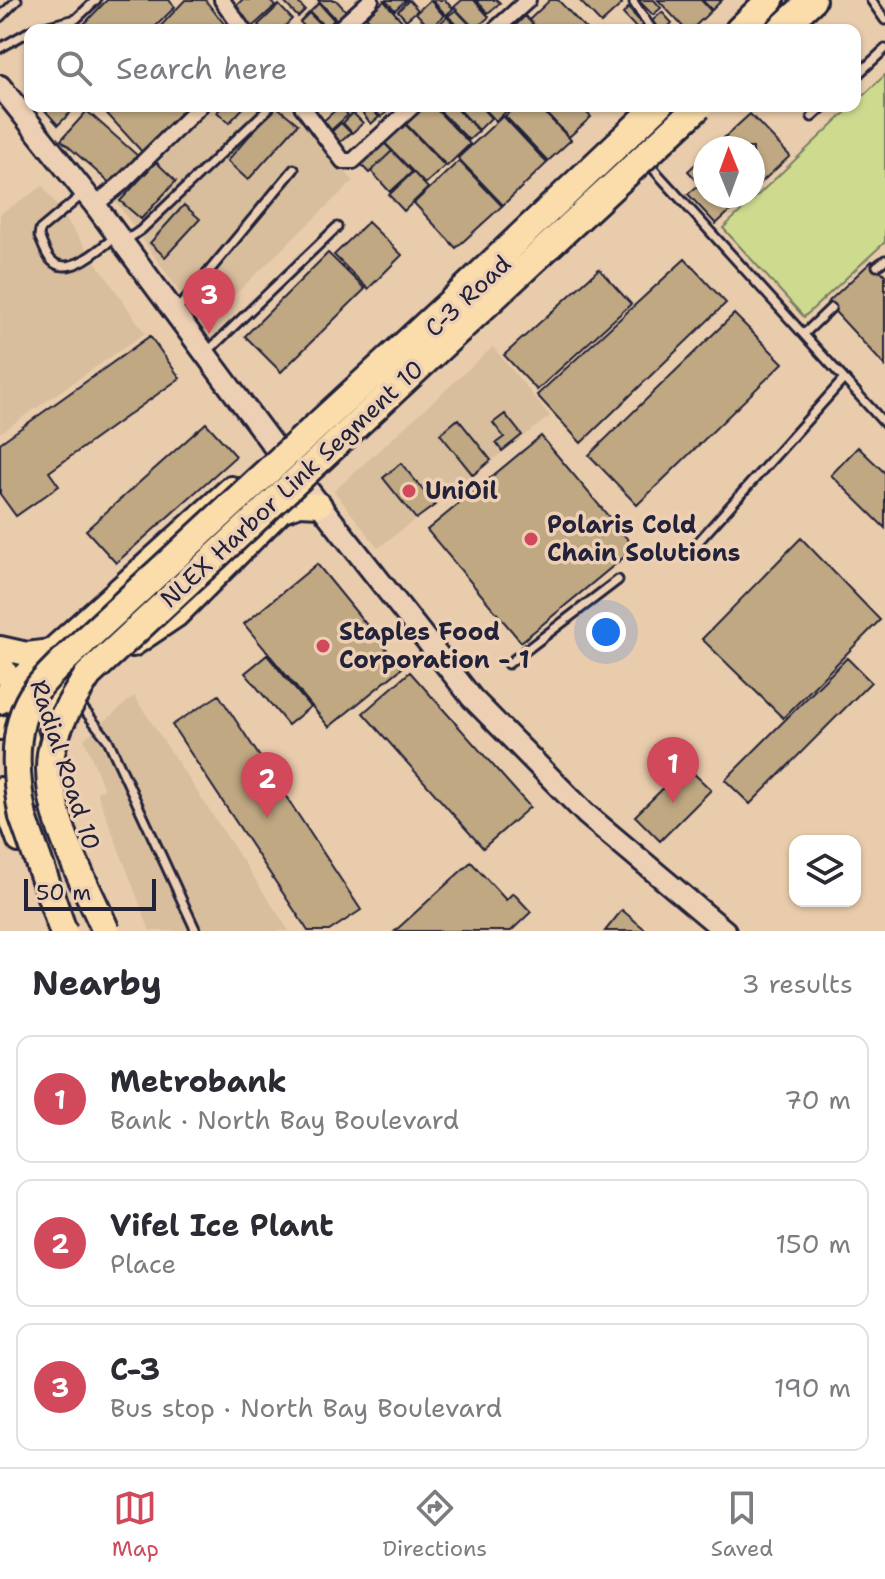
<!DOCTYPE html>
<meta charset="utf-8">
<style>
:root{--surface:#fff;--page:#f7f7f7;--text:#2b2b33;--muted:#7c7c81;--line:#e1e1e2;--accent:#d1495b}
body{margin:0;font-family:"Shantell Sans",sans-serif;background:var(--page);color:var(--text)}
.controls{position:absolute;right:24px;bottom:24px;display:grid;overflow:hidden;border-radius:16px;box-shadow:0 2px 6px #0004}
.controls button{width:72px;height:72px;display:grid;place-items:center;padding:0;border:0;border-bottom:2px solid var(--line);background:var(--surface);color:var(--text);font:40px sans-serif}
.compass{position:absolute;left:693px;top:136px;width:72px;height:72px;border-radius:50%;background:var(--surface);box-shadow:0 2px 6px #0004;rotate:359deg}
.scale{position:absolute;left:24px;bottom:20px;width:132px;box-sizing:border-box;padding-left:8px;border:4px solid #22223b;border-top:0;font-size:22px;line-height:28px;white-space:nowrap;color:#22223b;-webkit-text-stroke:6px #edd0b4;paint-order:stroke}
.you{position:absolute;left:606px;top:632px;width:28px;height:28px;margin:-20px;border:6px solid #fff;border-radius:50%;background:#1a73e8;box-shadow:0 0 0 12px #1a73e833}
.badge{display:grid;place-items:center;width:52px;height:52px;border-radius:50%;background:var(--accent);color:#fff;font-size:26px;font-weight:700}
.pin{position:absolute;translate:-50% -66px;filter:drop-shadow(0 2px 4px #0008)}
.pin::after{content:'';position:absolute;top:42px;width:28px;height:24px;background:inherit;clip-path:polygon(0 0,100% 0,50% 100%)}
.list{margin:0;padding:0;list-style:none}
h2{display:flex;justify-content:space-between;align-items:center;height:104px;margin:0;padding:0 32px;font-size:34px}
h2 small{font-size:26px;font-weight:400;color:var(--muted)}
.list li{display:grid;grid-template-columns:52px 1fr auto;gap:24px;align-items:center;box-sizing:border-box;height:128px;margin:0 16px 16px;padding:0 16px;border:2px solid var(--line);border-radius:16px}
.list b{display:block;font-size:30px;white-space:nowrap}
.list p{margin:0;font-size:26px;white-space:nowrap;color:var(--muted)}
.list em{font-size:26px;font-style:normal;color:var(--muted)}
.icon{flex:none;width:44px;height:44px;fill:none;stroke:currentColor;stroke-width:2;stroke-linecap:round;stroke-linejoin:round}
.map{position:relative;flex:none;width:885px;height:931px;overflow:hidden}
.search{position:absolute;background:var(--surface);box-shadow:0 2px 6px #0004;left:24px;right:24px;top:24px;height:88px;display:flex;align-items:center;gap:20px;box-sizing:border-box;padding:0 28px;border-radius:16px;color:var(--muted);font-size:30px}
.sheet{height:536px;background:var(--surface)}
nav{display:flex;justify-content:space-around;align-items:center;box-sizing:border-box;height:112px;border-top:2px solid var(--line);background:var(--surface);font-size:22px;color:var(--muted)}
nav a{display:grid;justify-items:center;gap:4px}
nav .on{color:var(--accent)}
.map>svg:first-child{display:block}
.built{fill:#d8be9d}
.green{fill:#cedb8e;stroke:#787e64;stroke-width:2}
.building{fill:#bfa882;stroke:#22223b;stroke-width:2}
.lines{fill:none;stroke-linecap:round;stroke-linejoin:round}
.service-casing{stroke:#22223b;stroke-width:13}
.minor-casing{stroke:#22223b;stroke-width:20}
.secondary-casing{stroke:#22223b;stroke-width:26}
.primary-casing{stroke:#22223b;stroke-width:28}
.trunk-casing{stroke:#22223b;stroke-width:28}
.motorway-casing{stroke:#22223b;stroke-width:32}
.service{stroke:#edd0b4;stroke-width:7}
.minor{stroke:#edd0b4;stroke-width:14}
.secondary{stroke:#edd0b4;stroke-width:20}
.primary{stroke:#faddab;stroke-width:22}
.trunk{stroke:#faddab;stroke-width:22}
.motorway{stroke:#faddab;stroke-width:26}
.motorway-bridge-casing{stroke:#22223b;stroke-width:32;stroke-linecap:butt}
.motorway-bridge{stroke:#faddab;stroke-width:26}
.poi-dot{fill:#d1495b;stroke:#edd0b4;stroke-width:3}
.labels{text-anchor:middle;stroke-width:7;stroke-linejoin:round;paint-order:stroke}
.street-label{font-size:24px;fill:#22223b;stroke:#edd0b4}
.poi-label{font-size:24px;font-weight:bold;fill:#22223b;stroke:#edd0b4;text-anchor:start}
</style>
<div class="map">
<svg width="885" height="931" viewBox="0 0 885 931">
<rect width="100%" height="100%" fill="#e9ccac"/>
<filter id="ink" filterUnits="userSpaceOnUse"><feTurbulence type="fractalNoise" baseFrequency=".0125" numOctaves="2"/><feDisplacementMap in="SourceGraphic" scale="16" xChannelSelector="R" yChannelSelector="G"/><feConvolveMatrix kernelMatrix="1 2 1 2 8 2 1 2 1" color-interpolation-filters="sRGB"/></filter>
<g filter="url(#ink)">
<path class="built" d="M 204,106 L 291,106 L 353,181 L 203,325 L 114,199 Z
M 43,186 L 145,333 L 0,433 L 0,214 Z
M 493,347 L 550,416 L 378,548 L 334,491 Z
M 134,696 L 289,931 L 150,931 L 97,792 L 104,789 L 84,739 Z"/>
<path class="green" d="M 885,75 L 885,242 L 804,317 L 723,228 Z"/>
<path class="building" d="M 107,0 L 169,0 L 175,7 L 152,30 L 78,30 Z
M 185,0 L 205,0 L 229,30 L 157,30 Z
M 242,0 L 269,0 L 275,6 L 251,28 L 233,9 Z
M 282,0 L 296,0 L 305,10 L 298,17 Z
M 318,0 L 336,0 L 346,11 L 337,20 Z
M 385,0 L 406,0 L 395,10 Z
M 409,0 L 418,10 L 406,20 L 398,11 Z
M 430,0 L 444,16 L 430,28 L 416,13 Z
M 432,0 L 445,0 L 453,9 L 446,15 Z
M 462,0 L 474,0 L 489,17 L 475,29 L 454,7 Z
M 476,0 L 497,0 L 500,3 L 488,13 Z
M 550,0 L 558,0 L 587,30 L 539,30 L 529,20 Z
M 579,0 L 618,0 L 622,4 L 601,23 Z
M 638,0 L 654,0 L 661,8 L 653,15 Z
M 658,0 L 701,0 L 711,11 L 691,30 L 686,30 Z
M 702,0 L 722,0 L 712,10 Z
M 384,1 L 403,22 L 395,30 L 378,30 L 366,17 Z
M 319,3 L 334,20 L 326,28 L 310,12 Z
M 279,5 L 292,19 L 281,30 L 263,30 L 258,25 Z
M 628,8 L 647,29 L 646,30 L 638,30 L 623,14 Z
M 456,10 L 473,28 L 471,30 L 461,30 L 448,16 Z
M 662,12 L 672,23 L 665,30 L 660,30 L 652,21 Z
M 309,13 L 325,29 L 324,30 L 308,30 L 300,22 Z
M 525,16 L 538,30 L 519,30 L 515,26 Z
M 447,17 L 459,30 L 444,30 L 439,24 Z
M 41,106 L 77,106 L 58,125 Z
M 100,106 L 190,106 L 144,154 Z
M 223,106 L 245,106 L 229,123 L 217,112 Z
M 276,106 L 298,124 L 248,180 L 227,161 Z
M 340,106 L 348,115 L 329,132 L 321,123 Z
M 357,106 L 369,106 L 379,117 L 371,124 Z
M 370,106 L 384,106 L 388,111 L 381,117 Z
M 417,106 L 433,106 L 470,144 L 447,166 L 402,120 Z
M 435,106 L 454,106 L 479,131 L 469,140 Z
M 456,106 L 480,106 L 491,118 L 479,130 Z
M 482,106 L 512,106 L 496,121 Z
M 516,106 L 538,106 L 571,140 L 548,161 L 505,116 Z
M 540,106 L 580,106 L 591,117 L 569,137 Z
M 87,111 L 138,156 L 112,185 L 61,140 Z
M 353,113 L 363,123 L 352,133 L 343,123 Z
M 750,114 L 790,156 L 753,190 L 753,148 L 713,148 Z
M 503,116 L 547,163 L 503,205 L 458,158 Z
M 401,120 L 445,166 L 425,184 L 381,139 Z
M 341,123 L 351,133 L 338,144 L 329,134 Z
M 380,139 L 392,151 L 369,173 L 357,160 Z
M 392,151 L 412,172 L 390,192 L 371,171 Z
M 705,155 L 705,196 L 746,196 L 716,224 L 688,194 L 700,184 L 688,171 Z
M 459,161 L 502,206 L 456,248 L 414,203 Z
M 156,162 L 176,181 L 141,219 L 120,201 Z
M 413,172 L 428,188 L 404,211 L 389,195 Z
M 184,205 L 200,219 L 165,257 L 150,243 Z
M 368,222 L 402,255 L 368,289 L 334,255 Z
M 328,253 L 365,289 L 281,372 L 245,336 Z
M 685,259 L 726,303 L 581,443 L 537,395 Z
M 872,261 L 885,275 L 885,366 L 827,303 Z
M 599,269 L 631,304 L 537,390 L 504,355 Z
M 734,314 L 783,363 L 637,505 L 589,455 Z
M 150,336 L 180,378 L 49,472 L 59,486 L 16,516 L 0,494 L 0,443 Z
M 505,414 L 522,435 L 502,451 L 496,443 L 504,437 L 493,423 Z
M 458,419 L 491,460 L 473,475 L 440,434 Z
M 206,423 L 236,456 L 116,563 L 86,530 Z
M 541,436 L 635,548 L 521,642 L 427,530 Z
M 858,447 L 885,473 L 885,528 L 831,475 Z
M 401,463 L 435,505 L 416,519 L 383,478 Z
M 801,538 L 880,620 L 783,718 L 702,639 Z
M 317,564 L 402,668 L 329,727 L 244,624 Z
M 267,655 L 310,707 L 288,725 L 245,673 Z
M 847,658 L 871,682 L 750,804 L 725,780 Z
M 410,672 L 530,807 L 483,848 L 363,713 Z
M 219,695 L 361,910 L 329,931 L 308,931 L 172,725 Z
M 686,766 L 711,790 L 660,841 L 635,816 Z
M 471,862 L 506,900 L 513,893 L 531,912 L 511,931 L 395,931 Z
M 622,910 L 647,931 L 605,931 Z"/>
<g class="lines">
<defs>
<path id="service" d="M 871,0 L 885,20
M 634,3 L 652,30
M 0,17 L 17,0
M 32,30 L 76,19 L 96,0
M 0,48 L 30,31
M 855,77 L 885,49
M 812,117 L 824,106
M 647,162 L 885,424
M 83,194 L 40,230 L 39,236 C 42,243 46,255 51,260 C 69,279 100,248 115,237
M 124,242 L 141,230 L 269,108
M 877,266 L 885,260
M 175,312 L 294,169
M 804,334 L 831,308
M 207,352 L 337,227
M 698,542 L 844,379
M 508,664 L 618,580
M 78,702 L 108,740 L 196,931"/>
<path id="minor" d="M 222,0 L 243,30
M 338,30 L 371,0
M 495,30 L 528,0
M 302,106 L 343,161 L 353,161 L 413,106
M 95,205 L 122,183 L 200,106"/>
<path id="secondary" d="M 0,86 L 95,205 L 275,448 L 472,698 L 586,814 L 725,931"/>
<path id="primary" d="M 283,510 L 300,504 L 320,505
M 133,645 L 176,616 L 279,513
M 0,702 L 12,686 L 231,488
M 0,728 L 24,724 L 82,681"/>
<path id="trunk" d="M 0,648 L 27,654 L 51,651
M 0,661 L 12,686 L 45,800
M 0,789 L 19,841"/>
<path id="motorway" d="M 739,30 L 770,0
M 780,30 L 812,0"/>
</defs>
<use href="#service" class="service-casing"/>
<use href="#minor" class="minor-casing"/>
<use href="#secondary" class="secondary-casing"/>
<use href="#primary" class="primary-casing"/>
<use href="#trunk" class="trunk-casing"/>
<use href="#motorway" class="motorway-casing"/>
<use href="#service" class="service"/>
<use href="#minor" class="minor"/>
<use href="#secondary" class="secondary"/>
<use href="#primary" class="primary"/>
<use href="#trunk" class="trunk"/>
<use href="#motorway" class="motorway"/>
<defs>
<path id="motorway-bridge" d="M 63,931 L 23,817 C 15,777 10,723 37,689 C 51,671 69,656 85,640 L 465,289 L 658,106
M 106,931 C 84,879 43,813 51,754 C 55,726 73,699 88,675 L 699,106"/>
</defs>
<use href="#motorway-bridge" class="motorway-bridge-casing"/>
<use href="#motorway-bridge" class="motorway-bridge"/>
</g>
</g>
<g class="poi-dot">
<circle cx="409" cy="491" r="8"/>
<circle cx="531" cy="539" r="8"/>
<circle cx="323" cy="646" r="8"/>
</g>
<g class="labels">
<g class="street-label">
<text transform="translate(468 296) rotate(-43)" y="8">C-3 Road</text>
<text transform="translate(292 484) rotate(-43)" y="8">NLEX Harbor Link Segment 10</text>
<text transform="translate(65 765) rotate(72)" y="8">Radial Road 10</text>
</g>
<g class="poi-label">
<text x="425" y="499">UniOil</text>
<text x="547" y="533">Polaris Cold<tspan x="547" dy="28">Chain Solutions</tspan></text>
<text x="339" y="640">Staples Food<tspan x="339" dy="28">Corporation - 1</tspan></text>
</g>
</g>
</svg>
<div class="controls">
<button><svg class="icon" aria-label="layers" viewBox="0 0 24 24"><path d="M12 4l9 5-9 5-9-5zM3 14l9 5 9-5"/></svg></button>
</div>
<svg class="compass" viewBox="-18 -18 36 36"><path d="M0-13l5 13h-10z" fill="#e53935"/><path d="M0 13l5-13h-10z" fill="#7c7c81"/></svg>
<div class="scale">50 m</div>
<div class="you"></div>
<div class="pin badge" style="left:673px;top:803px">1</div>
<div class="pin badge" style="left:267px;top:818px">2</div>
<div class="pin badge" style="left:209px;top:334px">3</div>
<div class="search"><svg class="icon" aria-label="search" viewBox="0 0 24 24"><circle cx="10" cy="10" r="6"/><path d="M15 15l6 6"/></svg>Search here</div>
</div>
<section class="sheet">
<h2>Nearby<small>3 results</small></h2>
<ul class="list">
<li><span class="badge">1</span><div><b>Metrobank</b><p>Bank · North Bay Boulevard</p></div><em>70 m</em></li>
<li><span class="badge">2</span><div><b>Vifel Ice Plant</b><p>Place</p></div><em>150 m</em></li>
<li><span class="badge">3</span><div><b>C-3</b><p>Bus stop · North Bay Boulevard</p></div><em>190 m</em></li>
</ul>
</section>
<nav>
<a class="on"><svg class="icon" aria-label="map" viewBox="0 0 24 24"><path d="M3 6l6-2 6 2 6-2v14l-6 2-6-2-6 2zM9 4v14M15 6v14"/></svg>Map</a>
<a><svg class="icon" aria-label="directions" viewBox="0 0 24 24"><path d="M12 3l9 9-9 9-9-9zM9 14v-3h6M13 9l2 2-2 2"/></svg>Directions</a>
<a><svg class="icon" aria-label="saved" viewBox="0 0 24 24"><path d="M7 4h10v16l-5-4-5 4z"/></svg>Saved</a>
</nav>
